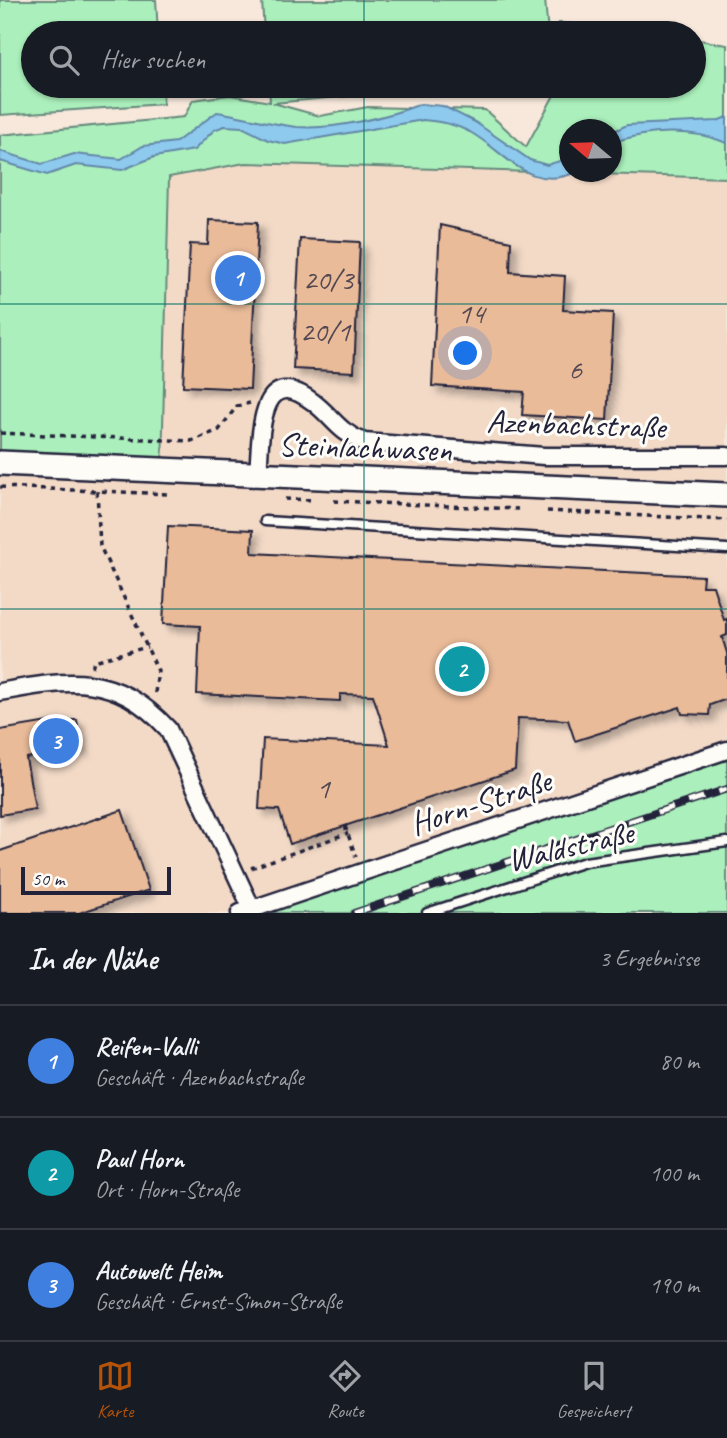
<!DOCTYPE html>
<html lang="de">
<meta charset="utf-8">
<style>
:root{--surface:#171b24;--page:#20242c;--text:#f1f3f6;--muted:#9ea1a6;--line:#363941;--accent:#b45309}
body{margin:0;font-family:Caveat,sans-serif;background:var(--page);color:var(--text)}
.compass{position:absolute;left:559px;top:119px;width:63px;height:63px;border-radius:50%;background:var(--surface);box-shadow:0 2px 5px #0004;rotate:289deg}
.scale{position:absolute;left:21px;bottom:18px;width:150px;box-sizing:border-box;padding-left:7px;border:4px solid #22223b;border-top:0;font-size:19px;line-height:24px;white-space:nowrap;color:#22223b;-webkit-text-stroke:5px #fdfcf7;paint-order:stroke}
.you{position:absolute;left:466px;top:354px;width:24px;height:24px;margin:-18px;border:5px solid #fff;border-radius:50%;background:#1a73e8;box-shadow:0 0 0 10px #1a73e833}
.badge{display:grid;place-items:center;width:46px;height:46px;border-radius:50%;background:var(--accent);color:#fff;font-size:23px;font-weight:700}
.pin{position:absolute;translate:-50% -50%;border:4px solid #fff;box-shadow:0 2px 7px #0006}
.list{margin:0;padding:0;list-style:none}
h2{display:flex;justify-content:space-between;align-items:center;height:91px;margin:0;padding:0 28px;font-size:30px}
h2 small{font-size:23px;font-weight:400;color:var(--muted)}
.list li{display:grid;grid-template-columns:46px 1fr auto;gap:21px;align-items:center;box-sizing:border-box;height:112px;padding:0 28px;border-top:2px solid var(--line)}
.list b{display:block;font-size:26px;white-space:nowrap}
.list p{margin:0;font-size:23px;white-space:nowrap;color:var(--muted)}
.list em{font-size:23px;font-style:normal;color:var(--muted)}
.icon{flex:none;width:38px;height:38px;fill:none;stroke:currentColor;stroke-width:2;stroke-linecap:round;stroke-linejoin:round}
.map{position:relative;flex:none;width:727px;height:913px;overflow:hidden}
.search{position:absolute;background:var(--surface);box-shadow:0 2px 5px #0004;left:21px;right:21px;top:21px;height:77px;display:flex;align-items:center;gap:18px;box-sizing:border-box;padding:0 24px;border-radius:38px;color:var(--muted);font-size:26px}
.sheet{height:427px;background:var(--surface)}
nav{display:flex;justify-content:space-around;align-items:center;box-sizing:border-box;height:98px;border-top:2px solid var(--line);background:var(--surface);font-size:19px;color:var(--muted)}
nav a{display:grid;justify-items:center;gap:4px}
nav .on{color:var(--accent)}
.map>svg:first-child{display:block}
.built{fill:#f3dac7}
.green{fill:#abf0bc;stroke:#66897c;stroke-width:2;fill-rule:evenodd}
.water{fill:#8ecaee;stroke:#6387a6;stroke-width:2}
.building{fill:#e9bb99;stroke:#22223b;stroke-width:2;filter:url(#shadow)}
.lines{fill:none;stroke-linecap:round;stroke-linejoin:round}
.lane-casing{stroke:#22223b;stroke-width:13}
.street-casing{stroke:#22223b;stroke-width:21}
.secondary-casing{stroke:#22223b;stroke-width:28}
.path{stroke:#22223b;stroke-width:3.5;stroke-dasharray:5 5;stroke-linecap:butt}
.lane{stroke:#fdfcf7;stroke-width:8}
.street{stroke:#fdfcf7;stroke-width:16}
.secondary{stroke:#fdfcf7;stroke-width:23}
.rail-casing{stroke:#22223b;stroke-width:8}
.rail{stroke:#fdfcf7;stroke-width:5;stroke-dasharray:16;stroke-linecap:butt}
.grid{fill:none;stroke:#0f766e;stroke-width:2;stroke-opacity:0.55}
.labels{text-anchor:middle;stroke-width:6;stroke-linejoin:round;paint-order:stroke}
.number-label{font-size:30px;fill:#544852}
.street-label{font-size:33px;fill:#22223b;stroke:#fdfcf7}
</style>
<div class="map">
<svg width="727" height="913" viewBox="0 0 727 913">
<defs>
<filter id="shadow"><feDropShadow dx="6" dy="6" stdDeviation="3.5" flood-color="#0004"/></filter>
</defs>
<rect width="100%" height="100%" fill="#f7e8db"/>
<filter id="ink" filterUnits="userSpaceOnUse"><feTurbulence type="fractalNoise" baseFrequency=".0143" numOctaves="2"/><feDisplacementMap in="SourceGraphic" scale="14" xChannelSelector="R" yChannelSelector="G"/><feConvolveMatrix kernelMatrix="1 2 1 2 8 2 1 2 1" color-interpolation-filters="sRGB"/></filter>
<g filter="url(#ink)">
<path class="built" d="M 245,163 L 727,178 L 727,750 L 239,913 L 0,913 L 0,463 L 162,470 L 169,177 Z"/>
<path class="green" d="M 0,0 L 156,0 L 158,33 L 33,33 L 33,86 L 162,86 L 163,104 L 0,115 Z
M 262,0 L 545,0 L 548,33 L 264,33 Z
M 559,23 L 638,28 L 667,33 L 562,33 Z
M 694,39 L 727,45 L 727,178 L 245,163 L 169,177 L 162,470 L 0,463 L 0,135 L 184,117 L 193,100 L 230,95 L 270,102 L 269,86 L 460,86 L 273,103 L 320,116 L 368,107 L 485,110 L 526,147 L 559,86 L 694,86 ZM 570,130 L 612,130 L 612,172 L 570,172 Z
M 727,750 L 727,913 L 240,913 Z"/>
<path class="water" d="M 421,104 L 443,106 L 475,122 L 530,160 L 547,165 L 569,158 L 570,172 L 576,172 C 529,193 507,153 470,132 C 455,124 439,121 423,120 L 285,144 L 268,140 L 242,127 L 224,126 L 214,130 L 194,150 L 154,157 L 122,170 L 76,165 L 47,175 L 0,161 L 0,151 L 42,164 L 74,154 L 121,159 L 143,146 L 176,142 L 217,112 C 244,116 269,124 297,127 C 334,130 387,117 421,104 Z
M 727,117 L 727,143 C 692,128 647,130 612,143 L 612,132 L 627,125 L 717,121 Z"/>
<path class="building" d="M 209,220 L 258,222 L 250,389 L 183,386 L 190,244 L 208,245 Z
M 440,225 L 511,241 L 510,272 L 565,276 L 563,310 L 613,313 L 607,420 L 522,415 L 524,392 L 432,386 Z
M 300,239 L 360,242 L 354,372 L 293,369 Z
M 168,526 L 253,530 L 252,553 L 703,576 L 702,586 L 713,586 L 724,620 L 727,619 L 727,635 L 722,637 L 727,653 L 727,699 L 710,705 L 709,715 L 682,714 L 680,707 L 575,741 L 568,720 L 518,718 L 515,770 L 290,844 L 279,810 L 259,809 L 263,739 L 389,745 L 373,695 L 340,694 L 340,701 L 197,694 L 200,626 L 163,624 Z
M 60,720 L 77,720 L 82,748 L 26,758 L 35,809 L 0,815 L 0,730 Z
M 122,810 L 149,890 L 79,913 L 0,913 L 0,851 Z"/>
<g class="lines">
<defs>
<path id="lane" d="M 265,521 L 727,549
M 427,913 L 585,862 L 727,842"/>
<path id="street" d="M 258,475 C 261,442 257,359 313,402 C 334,418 337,431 364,442 L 544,456 L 727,456
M 0,692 C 70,679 115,672 168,729 L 252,909
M 240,913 L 727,750"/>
<path id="secondary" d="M 0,463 L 727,495"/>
</defs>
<use href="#lane" class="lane-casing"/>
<use href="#street" class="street-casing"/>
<use href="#secondary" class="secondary-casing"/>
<path class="path" d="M 0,433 L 191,441 L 219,430 L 237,406 L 250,403
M 0,487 L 97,491
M 285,499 L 315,500
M 334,501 L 518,509
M 547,511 L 727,520
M 92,667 L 94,661 L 147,647
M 155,693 L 158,671 L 100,546 L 97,491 L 169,494
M 345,826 L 356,857
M 251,868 L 348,833"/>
<use href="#lane" class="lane"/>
<use href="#street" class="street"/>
<use href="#secondary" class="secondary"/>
<defs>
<path id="rail" d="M 354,913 L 727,789"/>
</defs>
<use href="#rail" class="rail-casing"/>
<use href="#rail" class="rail"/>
</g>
</g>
<path class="grid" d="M 364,0 L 364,33M 364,86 L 364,913M 0,304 L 727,304M 0,609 L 727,609"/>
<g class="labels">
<g class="number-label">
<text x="328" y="289">20/3</text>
<text x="471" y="323">14</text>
<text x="325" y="341">20/1</text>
<text x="575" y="379">6</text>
<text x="323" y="798">1</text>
</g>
<g class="street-label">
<text transform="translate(576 423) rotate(2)" y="12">Azenbachstraße</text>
<text transform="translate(365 446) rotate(2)" y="12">Steinlachwasen</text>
<text transform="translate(480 801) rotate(-18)" y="12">Horn-Straße</text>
<text transform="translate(570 845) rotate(-13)" y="12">Waldstraße</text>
</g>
</g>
</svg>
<svg class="compass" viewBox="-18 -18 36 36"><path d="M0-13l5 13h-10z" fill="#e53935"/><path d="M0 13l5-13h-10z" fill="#9ea1a6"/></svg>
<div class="scale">50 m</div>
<div class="you"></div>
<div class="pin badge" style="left:238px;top:278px;background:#3f7fe0">1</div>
<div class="pin badge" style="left:462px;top:669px;background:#0f9aa8">2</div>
<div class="pin badge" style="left:56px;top:741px;background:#3f7fe0">3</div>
<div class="search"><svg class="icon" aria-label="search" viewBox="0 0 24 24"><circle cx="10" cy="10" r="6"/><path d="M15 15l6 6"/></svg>Hier suchen</div>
</div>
<section class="sheet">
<h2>In der Nähe<small>3 Ergebnisse</small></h2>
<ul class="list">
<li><span class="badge" style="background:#3f7fe0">1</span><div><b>Reifen-Valli</b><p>Geschäft · Azenbachstraße</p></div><em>80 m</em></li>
<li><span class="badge" style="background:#0f9aa8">2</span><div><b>Paul Horn</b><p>Ort · Horn-Straße</p></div><em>100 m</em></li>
<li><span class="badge" style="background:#3f7fe0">3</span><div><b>Autowelt Heim</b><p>Geschäft · Ernst-Simon-Straße</p></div><em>190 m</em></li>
</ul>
</section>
<nav>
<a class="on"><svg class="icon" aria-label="map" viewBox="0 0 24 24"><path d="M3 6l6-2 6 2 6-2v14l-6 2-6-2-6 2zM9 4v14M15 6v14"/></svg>Karte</a>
<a><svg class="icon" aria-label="directions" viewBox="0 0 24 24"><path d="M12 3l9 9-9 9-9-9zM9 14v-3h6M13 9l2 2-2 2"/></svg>Route</a>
<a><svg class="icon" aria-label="saved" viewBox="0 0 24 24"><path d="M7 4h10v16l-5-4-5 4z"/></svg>Gespeichert</a>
</nav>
